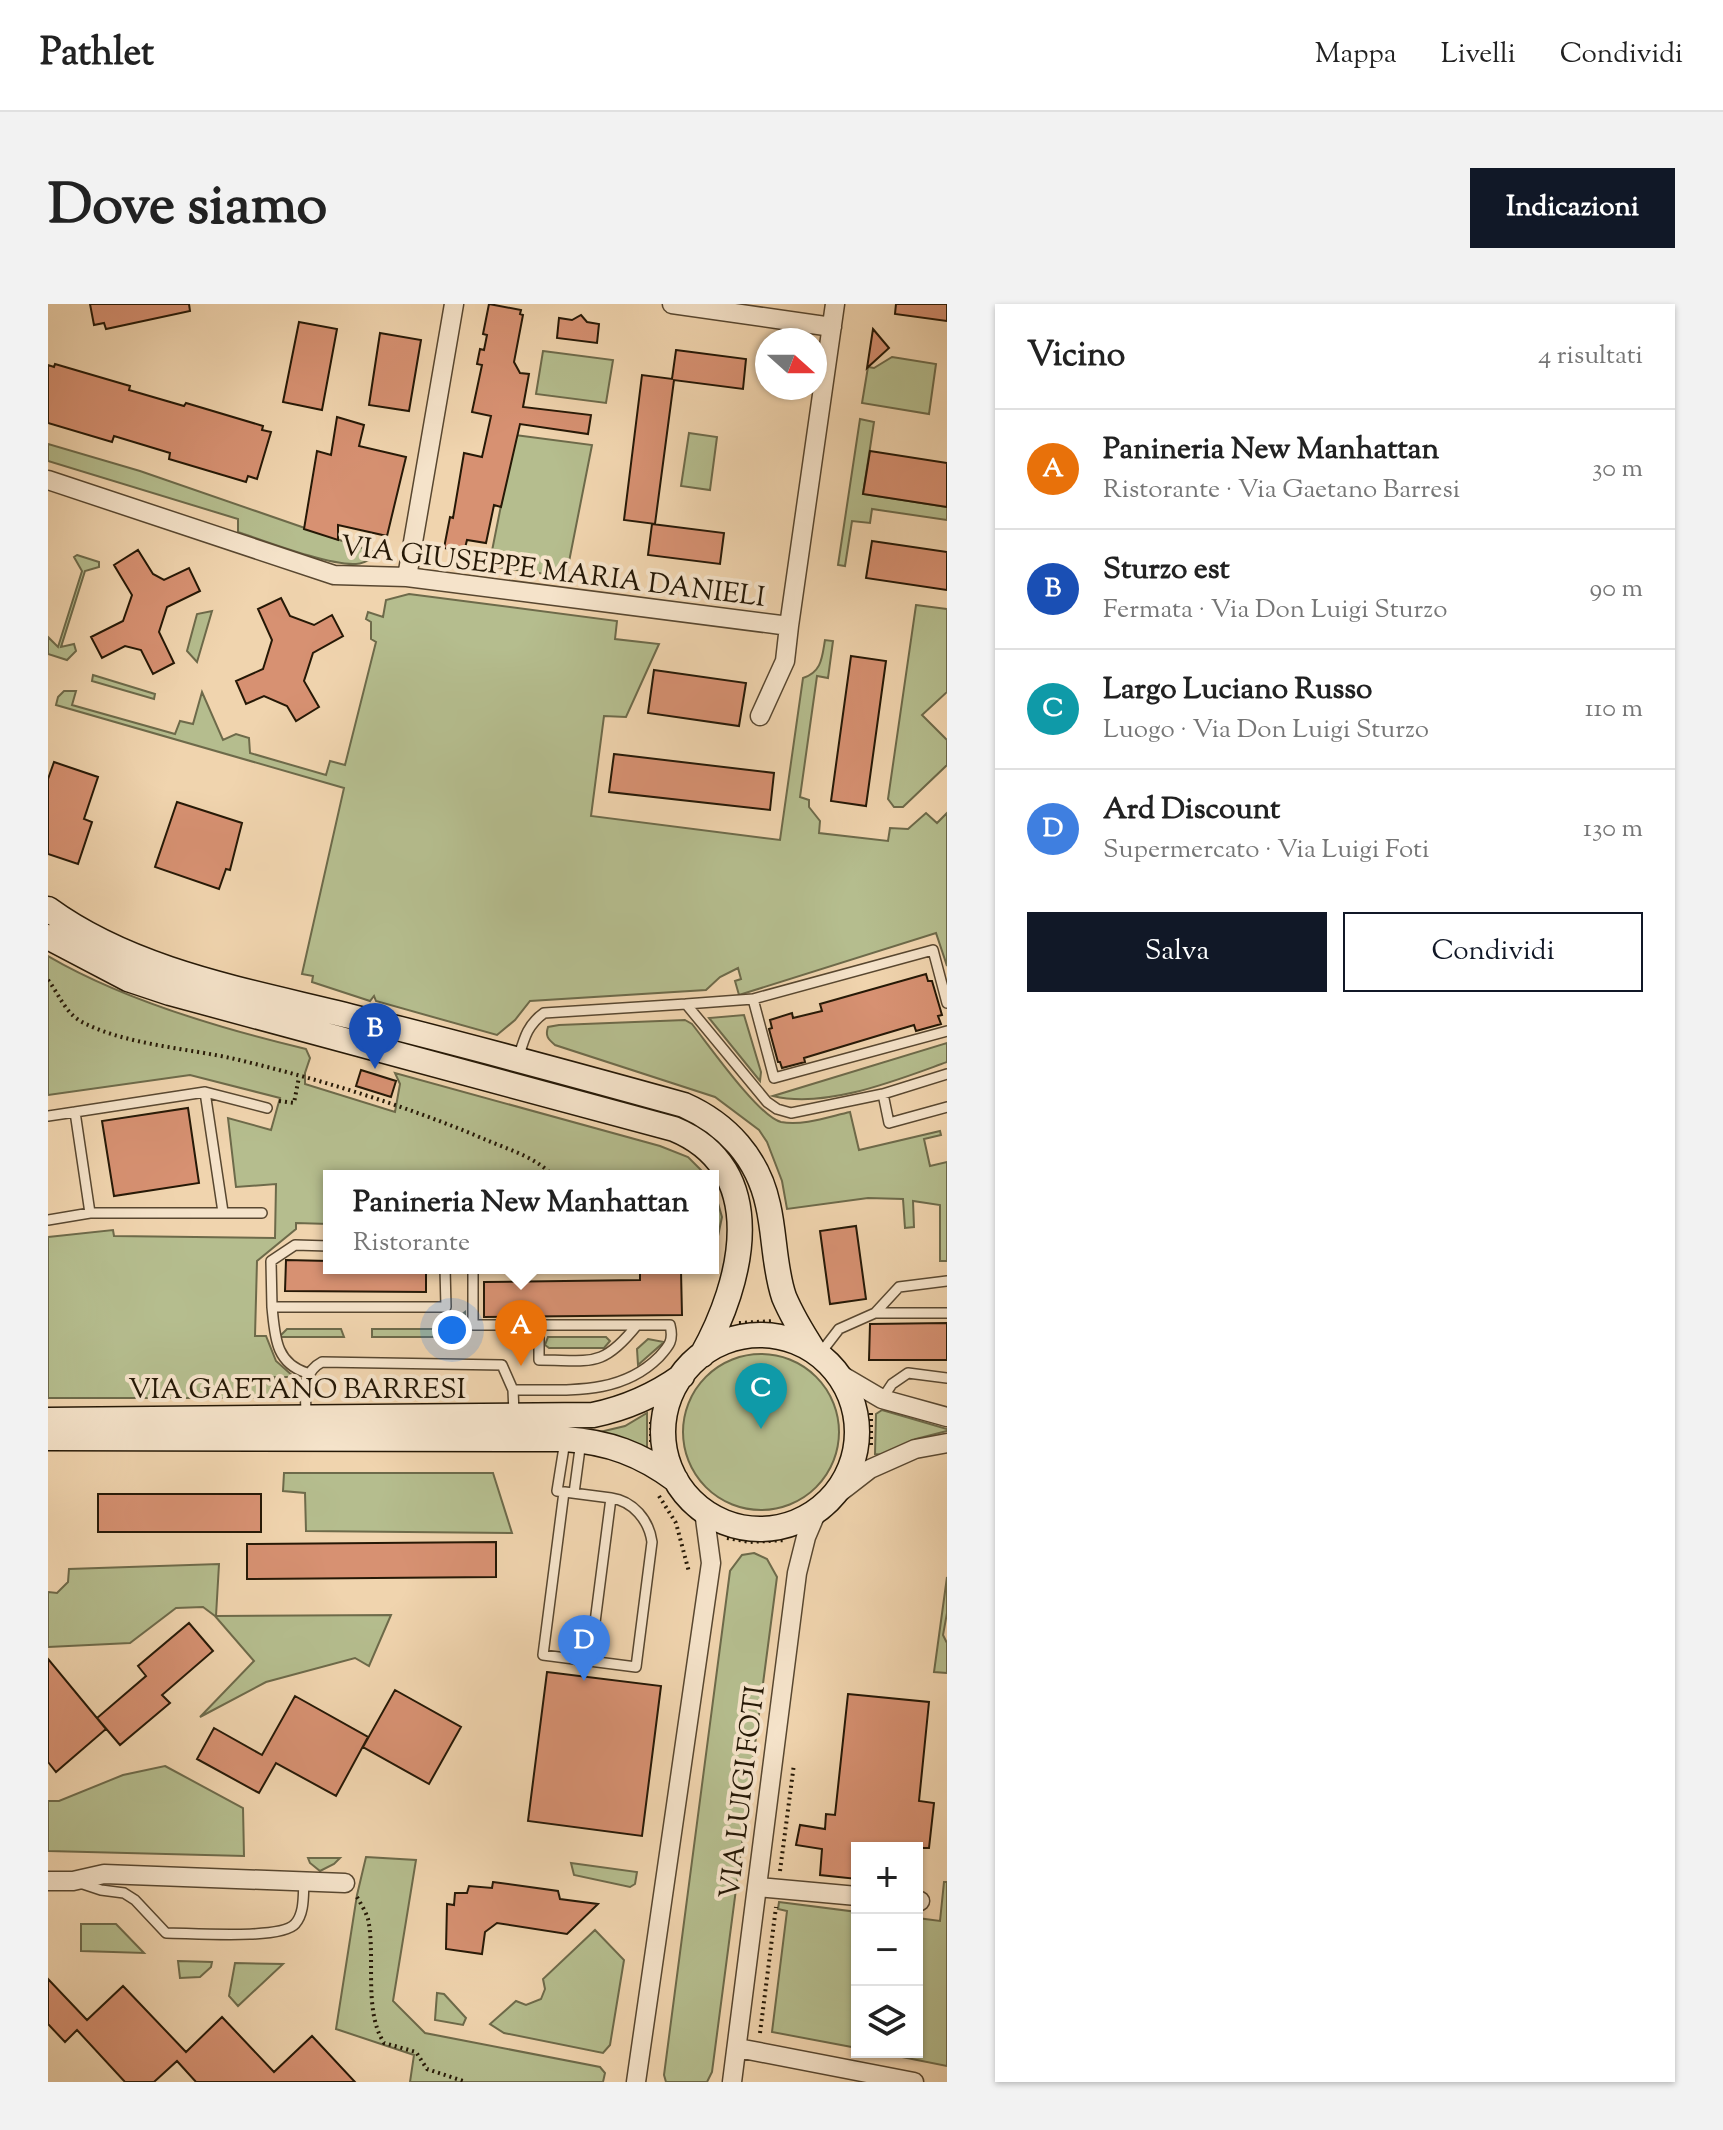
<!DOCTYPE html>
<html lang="it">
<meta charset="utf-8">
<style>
:root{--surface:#fff;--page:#f2f2f2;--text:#222;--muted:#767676;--line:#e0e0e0;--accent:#111827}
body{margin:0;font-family:"Sorts Mill Goudy",serif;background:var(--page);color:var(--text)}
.controls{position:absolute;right:24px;bottom:24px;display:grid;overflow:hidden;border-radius:0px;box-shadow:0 2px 6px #0004}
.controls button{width:72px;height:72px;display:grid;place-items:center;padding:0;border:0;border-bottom:2px solid var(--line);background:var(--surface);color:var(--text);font:40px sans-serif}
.compass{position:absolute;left:707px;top:24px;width:72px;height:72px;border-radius:50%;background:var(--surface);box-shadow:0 2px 6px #0004;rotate:111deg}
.you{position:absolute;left:404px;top:1026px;width:28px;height:28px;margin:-20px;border:6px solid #fff;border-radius:50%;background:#1a73e8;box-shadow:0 0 0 12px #1a73e833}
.badge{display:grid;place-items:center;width:52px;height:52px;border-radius:50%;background:var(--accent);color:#fff;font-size:26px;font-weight:700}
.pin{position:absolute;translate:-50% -66px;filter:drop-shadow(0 2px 4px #0008)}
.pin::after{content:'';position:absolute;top:42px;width:28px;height:24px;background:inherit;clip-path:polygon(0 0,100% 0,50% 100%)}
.popup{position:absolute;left:275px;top:866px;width:396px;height:104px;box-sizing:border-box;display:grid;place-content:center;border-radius:0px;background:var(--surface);filter:drop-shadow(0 2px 6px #0005);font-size:26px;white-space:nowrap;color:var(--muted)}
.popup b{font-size:30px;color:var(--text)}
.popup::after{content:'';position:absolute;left:50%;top:100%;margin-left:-16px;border:16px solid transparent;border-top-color:var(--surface)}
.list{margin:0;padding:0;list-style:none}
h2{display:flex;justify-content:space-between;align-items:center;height:104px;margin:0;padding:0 32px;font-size:34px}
h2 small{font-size:26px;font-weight:400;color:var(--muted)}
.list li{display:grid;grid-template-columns:52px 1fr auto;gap:24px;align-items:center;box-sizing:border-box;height:120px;padding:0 32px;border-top:2px solid var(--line)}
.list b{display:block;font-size:30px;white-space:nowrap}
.list p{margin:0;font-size:26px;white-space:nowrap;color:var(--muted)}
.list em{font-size:26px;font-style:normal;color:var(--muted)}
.actions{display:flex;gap:16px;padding:24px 32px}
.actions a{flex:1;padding:18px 0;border:2px solid var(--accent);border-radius:0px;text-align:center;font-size:28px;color:var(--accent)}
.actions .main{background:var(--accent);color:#fff}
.icon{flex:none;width:44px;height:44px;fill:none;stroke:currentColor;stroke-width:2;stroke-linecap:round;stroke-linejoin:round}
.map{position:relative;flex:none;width:899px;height:1778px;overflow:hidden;border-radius:0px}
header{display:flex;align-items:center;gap:48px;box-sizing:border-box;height:112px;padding:0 40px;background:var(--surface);border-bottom:2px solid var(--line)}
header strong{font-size:38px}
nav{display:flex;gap:44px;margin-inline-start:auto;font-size:28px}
.intro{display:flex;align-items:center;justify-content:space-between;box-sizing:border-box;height:192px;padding:0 48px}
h1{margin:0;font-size:56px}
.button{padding:20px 36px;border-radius:0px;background:var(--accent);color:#fff;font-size:28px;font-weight:700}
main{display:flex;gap:48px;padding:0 48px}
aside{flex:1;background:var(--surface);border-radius:0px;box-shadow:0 2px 6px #0004}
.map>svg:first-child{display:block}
.green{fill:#b5bd8e;stroke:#6d6a4a;stroke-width:2}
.building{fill:#d79172;stroke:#251806;stroke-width:2}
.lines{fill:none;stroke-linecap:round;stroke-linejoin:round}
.lane-casing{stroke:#584730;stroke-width:12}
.street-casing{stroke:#584730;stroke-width:21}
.secondary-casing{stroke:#251806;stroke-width:27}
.path{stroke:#251806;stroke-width:4;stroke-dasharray:2 4;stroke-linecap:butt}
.lane{stroke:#f5e3ca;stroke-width:9}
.street{stroke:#f5e3ca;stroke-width:18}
.secondary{stroke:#f5e3ca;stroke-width:24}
.labels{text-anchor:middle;stroke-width:8;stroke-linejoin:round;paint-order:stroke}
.street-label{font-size:28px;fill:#251806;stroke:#f5e3ca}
</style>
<header>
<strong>Pathlet</strong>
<nav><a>Mappa</a><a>Livelli</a><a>Condividi</a></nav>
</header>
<div class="intro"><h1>Dove siamo</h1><a class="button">Indicazioni</a></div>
<main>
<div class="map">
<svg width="899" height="1778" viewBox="0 0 899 1778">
<rect width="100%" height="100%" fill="#f0d4ae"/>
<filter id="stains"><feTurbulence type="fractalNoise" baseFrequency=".0025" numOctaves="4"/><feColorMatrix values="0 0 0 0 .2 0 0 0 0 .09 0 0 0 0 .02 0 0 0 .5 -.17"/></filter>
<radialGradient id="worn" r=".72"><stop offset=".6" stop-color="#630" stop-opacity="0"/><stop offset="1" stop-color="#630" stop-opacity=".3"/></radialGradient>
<path class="green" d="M 495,47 L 565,56 L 558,99 L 488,90 Z
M 844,53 L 888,60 L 881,110 L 814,99 L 820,63 L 826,64 Z
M 812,115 L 826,118 L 815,190 L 899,203 L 899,216 L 824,205 L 822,219 L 804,217 L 797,262 L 790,261 Z
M 641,129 L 669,133 L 662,186 L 633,182 Z
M 467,131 L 544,141 L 518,273 L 441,262 Z
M 0,140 L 92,167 L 332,250 C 325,254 316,260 308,260 C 282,262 217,237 190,228 L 190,215 L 0,157 Z
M 29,251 L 51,258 L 51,263 L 37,267 L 13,343 L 26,340 L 28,347 L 19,356 L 0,350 L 0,333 L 10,343 L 34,267 L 26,253 Z
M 361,290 L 569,317 L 567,335 L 611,340 L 578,413 L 556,412 L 543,512 L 732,536 L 755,374 C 774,368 774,353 777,336 L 785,337 L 780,374 L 769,372 L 752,493 L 761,496 L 761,503 L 772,517 L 771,529 L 840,537 L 842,524 L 860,525 L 878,509 L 889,519 L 899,509 L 899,662 L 888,629 L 691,691 L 687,677 L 693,675 L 690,664 L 672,673 L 658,686 L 482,697 L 467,716 L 449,731 L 328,697 L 326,692 L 322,697 L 264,678 L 265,672 L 254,670 L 296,484 L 8,401 L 10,393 L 16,387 L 28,387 L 24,401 L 127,430 L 132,417 L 145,420 L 154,388 L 175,436 L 188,430 L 201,434 L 202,449 L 278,471 L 282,457 L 297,461 L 328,338 L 323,335 L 323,318 L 318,315 L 320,308 L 335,313 L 338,296 Z
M 868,301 L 899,305 L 899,388 L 874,411 L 899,436 L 899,461 L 855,503 L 846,503 L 840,495 Z
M 164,307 L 149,358 L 139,347 L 149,310 Z
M 45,371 L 107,390 L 106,395 L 44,377 Z
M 0,652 C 75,696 174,725 258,745 L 262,754 L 257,769 L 257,780 L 347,808 L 352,780 L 347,769 L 612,842 L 640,853 L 659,872 L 281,872 L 281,920 L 248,919 L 248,925 L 209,957 L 207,1032 L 218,1032 L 228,1057 L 246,1073 L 226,1073 L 225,1094 L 0,1094 L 0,933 L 65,926 L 66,932 L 227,934 L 228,880 L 188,883 L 180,814 L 223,826 L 232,794 L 142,771 L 0,791 Z
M 696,711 L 713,768 L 712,777 L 661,714 Z
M 637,716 L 644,720 C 660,740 711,813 733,818 C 755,822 780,813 802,808 L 811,846 L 892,827 L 893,831 L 876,835 L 882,862 L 899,858 L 899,957 L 892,957 L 892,901 L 865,897 L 866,923 L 857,924 L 855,895 L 820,894 L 739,905 L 734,877 L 719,838 L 711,826 L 667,793 L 507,741 C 500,735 497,732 500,723 L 511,721 Z
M 899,739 L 899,758 C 849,776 778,805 725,792 Z
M 665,882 L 674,913 L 665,956 Z
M 417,1008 L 417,1033 L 324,1033 L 324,1025 L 408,1025 L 409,1014 Z
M 239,1025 L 293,1025 L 296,1033 L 231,1033 Z
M 500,1033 L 558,1033 L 562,1037 L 556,1044 L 501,1044 L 497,1041 Z
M 600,1035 L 616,1038 L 590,1061 L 589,1045 Z
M635 1128a78 78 0 1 1 156 0a78 78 0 1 1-156 0Z
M 834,1106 L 899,1125 L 899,1127 L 868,1135 L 835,1151 L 827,1150 L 828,1110 Z
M 599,1109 L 599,1145 L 552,1128 L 577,1122 Z
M 236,1169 L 445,1169 L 464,1229 L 258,1227 L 257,1189 L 235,1187 Z
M 706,1249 L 719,1255 L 729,1273 L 664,1768 L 659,1778 L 618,1778 L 616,1771 L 682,1267 L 694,1251 Z
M 171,1260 L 168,1312 L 343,1311 L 321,1362 L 307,1354 L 218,1378 L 152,1413 L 206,1357 L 167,1312 L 155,1303 L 128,1304 L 82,1339 L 0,1343 L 0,1288 L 9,1289 L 20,1278 L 21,1265 Z
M 899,1273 L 899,1309 L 895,1331 L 899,1339 L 899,1369 L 886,1368 Z
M 117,1462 L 195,1504 L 196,1552 L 0,1547 L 0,1497 L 11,1497 L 75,1471 Z
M 318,1553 L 368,1556 L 345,1697 L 377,1729 L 552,1763 L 557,1769 L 555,1778 L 362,1778 L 366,1751 L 288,1725 L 309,1591 Z
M 260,1554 L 292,1554 L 286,1560 L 272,1567 L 262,1559 Z
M 523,1559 L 589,1568 L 587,1580 L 582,1583 L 526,1571 Z
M 896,1578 L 899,1578 L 899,1762 L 829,1748 L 869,1748 L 869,1614 L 892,1617 Z
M 731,1598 L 809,1608 L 809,1744 L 724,1728 L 739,1607 L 730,1605 Z
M 33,1620 L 68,1620 L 96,1649 L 33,1647 Z
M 547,1626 L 576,1656 L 562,1741 L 555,1749 L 456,1729 L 442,1720 L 468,1697 L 478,1701 L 493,1695 L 497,1685 L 495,1675 Z
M 130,1657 L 164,1658 L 163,1663 L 152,1673 L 132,1674 Z
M 187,1659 L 235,1660 L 190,1702 L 181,1692 Z
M 389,1689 L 396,1690 L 418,1714 L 415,1721 L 387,1716 Z"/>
<path class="building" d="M 42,0 L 141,0 L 142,7 L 58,25 L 56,19 L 46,21 Z
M 441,0 L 473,6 L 472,10 L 475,11 L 466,58 L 472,69 L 481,70 L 475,103 L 543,111 L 540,130 L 472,120 L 453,203 L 446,201 L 438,239 L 419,236 L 416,248 L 396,244 L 402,213 L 405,214 L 416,149 L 434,153 L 443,112 L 424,108 L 434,61 L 429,60 L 432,45 L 436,46 L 439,31 L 435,30 Z
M 848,0 L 899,0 L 899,17 L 847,10 Z
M 533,11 L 539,18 L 551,20 L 549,39 L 509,34 L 511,14 L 524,16 Z
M 251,18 L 289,25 L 274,106 L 235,98 Z
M 825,25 L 841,44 L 819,64 Z
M 332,29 L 373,36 L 361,107 L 321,101 Z
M 628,46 L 698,55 L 695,85 L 626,76 L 607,220 L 576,216 L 594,71 L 624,75 Z
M 7,60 L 82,82 L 81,86 L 136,102 L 138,99 L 215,122 L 214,126 L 223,128 L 209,175 L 200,172 L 198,178 L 121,155 L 122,149 L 66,132 L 64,138 L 0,119 L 0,61 L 6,63 Z
M 289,113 L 316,121 L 311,142 L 358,153 L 339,232 L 290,221 L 290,236 L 256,225 L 269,147 L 283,151 Z
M 822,147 L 899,159 L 899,203 L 815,190 Z
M 604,220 L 676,229 L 672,260 L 600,251 Z
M 824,237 L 899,248 L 899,286 L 818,274 Z
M 90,246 L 105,270 L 116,276 L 141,264 L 152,287 L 119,303 L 111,328 L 126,359 L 105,370 L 93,346 L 77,342 L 54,354 L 43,333 L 75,317 L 84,291 L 66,261 Z
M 233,294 L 242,312 L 266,321 L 284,311 L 295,332 L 265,349 L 256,377 L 271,403 L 248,417 L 239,402 L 216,392 L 198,400 L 188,377 L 215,365 L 224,336 L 210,305 Z
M 803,352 L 838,357 L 818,502 L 783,497 Z
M 606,366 L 698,379 L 691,422 L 600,409 Z
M 566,450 L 726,469 L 722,506 L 561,488 Z
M 6,458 L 50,473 L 36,515 L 44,518 L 30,560 L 0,550 L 0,475 Z
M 129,498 L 194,519 L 182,566 L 178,565 L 171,585 L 107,563 Z
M 878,670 L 880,677 L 884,677 L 894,711 L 890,712 L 893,720 L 868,727 L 866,721 L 829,732 L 756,754 L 757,758 L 734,764 L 732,758 L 730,758 L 721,725 L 724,724 L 722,716 L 744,709 L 745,714 L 774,707 L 772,700 Z
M 313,766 L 348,777 L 343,793 L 308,782 Z
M 140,804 L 151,879 L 66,892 L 54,817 Z
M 808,922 L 818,995 L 782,1000 L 772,927 Z
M 238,956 L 281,957 L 281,964 L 378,964 L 378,988 L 237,987 Z
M 592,967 L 633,967 L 634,1011 L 436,1013 L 436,978 L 592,976 Z
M 899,1019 L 899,1056 L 821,1056 L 822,1020 Z
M 50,1190 L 213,1190 L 213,1228 L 50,1228 Z
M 448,1238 L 448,1273 L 199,1275 L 199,1240 Z
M 141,1319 L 165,1347 L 114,1391 L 122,1399 L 72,1441 L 49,1414 L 98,1372 L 90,1362 Z
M 0,1355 L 58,1425 L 8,1468 L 0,1458 Z
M 499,1368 L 613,1382 L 594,1532 L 480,1517 Z
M 347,1386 L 413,1423 L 381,1480 L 315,1443 Z
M 800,1390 L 881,1398 L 871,1497 L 886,1499 L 881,1544 L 809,1544 L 809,1575 L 772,1571 L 774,1545 L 748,1541 L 752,1521 L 777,1525 L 778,1510 L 787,1511 Z
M 247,1392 L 320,1433 L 288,1492 L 228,1459 L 211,1489 L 149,1455 L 166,1424 L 214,1451 Z
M 445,1578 L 510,1587 L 512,1595 L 550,1600 L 519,1630 L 449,1619 L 437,1628 L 434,1650 L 398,1645 L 399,1600 L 406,1601 L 407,1589 L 419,1589 L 421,1582 L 444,1584 Z
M 0,1675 L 39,1716 L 75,1682 L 138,1748 L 174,1713 L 226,1768 L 264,1732 L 307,1778 L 148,1778 L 129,1757 L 106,1778 L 77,1778 L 29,1726 L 17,1738 L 0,1720 Z"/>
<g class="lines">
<defs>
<path id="lane" d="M 899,699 L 885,646 L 705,695 L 726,774 L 899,727
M 638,700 L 705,695
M 470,755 C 476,735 479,721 496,709 L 638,700 L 719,798 L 729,805 L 743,809 L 835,790 L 899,770
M 157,788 L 175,908
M 835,790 L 841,819 L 899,803
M 27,808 L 157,788 L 219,804
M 0,812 L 27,808 L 42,909
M 0,916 L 42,909 L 214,909
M 281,942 L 247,941 L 223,957 L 224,1003 L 398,1003 L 397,964
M 425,964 L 425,1021 L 622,1021 C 626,1037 621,1042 611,1053 C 571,1093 517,1085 465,1086 L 466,1109
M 224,1003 C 227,1032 227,1059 259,1069
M 827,1009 L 899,1009
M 491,1021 L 491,1056 C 543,1056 554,1065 589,1021
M 771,1051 L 791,1025 L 827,1009 L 851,983 L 899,977
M 834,1095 L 844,1080 L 860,1069 L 899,1074
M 258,1111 C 258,1090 253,1069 274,1058 L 454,1061 L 465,1086
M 517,1137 L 509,1187 L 563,1194 L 542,1357
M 516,1188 L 495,1351 L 588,1363 L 604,1238 C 601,1216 585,1197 563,1194
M 526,1189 L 533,1137
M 32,1579 L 53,1586 L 76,1589 L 87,1596 L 118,1629 C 143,1629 233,1636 247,1620 C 257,1609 255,1590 256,1577"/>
<path id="street" d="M 624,0 L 784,23
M 0,176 L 286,271 L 359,273 L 741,322 L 787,0
M 359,273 L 406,0
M 712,412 L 737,357 L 741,322
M 788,1068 L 834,1095 L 899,1113
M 782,1196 L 822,1165 L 867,1145 L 899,1139
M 0,1577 L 25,1577 L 56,1570 L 297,1579
M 710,1583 L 809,1592
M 869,1597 L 872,1597
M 690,1744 L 866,1778
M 588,1778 L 663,1259 L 656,1207
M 684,1778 L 749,1269 L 758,1233 L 769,1207"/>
<path id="secondary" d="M 0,605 C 89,670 208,688 313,715 C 421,742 528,771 636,801 C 679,820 710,854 720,901 C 727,931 726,964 736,993 C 744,1012 755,1030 766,1047
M 0,633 L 80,675 L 122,689 L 626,825 C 723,865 695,978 654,1051
M615 1128a97 97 0 1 1 194 0a97 97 0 1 1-194 0Z
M 0,1116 L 545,1111 C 579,1104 606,1092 634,1072
M 0,1134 L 517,1135 C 560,1138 593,1150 628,1176"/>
</defs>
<use href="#lane" class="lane-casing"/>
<use href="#street" class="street-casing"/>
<use href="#secondary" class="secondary-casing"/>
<path class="path" d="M 0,676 C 11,690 17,709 34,718 C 78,741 139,744 187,755 C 271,775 356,801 436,835 C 459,845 488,853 505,872
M 231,797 L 246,799 L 251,773
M 691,1019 L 726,1017
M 823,1109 L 823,1144
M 603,1138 L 603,1115
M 611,1192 L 628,1219 L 641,1268
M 679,1234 L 702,1238 L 737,1236
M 732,1567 L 746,1460
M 309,1593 C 313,1600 318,1608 320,1615 C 328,1652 315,1706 336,1739 L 368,1748 L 379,1765 L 418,1778
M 712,1729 L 728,1603"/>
<use href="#lane" class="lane"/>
<use href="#street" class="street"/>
<use href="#secondary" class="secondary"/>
</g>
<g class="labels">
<g class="street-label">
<text transform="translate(505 266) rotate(7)" y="10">VIA GIUSEPPE MARIA DANIELI</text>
<text x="249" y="1094">VIA GAETANO BARRESI</text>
<text transform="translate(693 1488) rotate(-83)" y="10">VIA LUIGI FOTI</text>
</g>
</g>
<rect width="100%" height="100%" filter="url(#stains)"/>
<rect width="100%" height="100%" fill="url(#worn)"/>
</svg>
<div class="controls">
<button>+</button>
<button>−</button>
<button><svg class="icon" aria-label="layers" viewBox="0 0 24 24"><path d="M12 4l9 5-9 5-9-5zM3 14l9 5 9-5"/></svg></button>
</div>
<svg class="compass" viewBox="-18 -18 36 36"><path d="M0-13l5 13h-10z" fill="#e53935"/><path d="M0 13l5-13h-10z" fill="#767676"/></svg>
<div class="you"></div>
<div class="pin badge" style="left:473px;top:1062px;background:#e8710a">A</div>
<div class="popup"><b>Panineria New Manhattan</b>Ristorante</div>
<div class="pin badge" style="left:327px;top:765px;background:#1a4fb4">B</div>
<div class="pin badge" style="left:713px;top:1125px;background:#0f9aa8">C</div>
<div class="pin badge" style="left:536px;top:1377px;background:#3f7fe0">D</div>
</div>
<aside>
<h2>Vicino<small>4 risultati</small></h2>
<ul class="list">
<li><span class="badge" style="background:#e8710a">A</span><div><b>Panineria New Manhattan</b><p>Ristorante · Via Gaetano Barresi</p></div><em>30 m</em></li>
<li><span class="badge" style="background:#1a4fb4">B</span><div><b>Sturzo est</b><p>Fermata · Via Don Luigi Sturzo</p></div><em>90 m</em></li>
<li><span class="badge" style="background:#0f9aa8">C</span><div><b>Largo Luciano Russo</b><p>Luogo · Via Don Luigi Sturzo</p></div><em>110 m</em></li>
<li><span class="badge" style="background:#3f7fe0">D</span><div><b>Ard Discount</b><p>Supermercato · Via Luigi Foti</p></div><em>130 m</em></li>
</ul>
<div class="actions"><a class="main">Salva</a><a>Condividi</a></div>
</aside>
</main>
